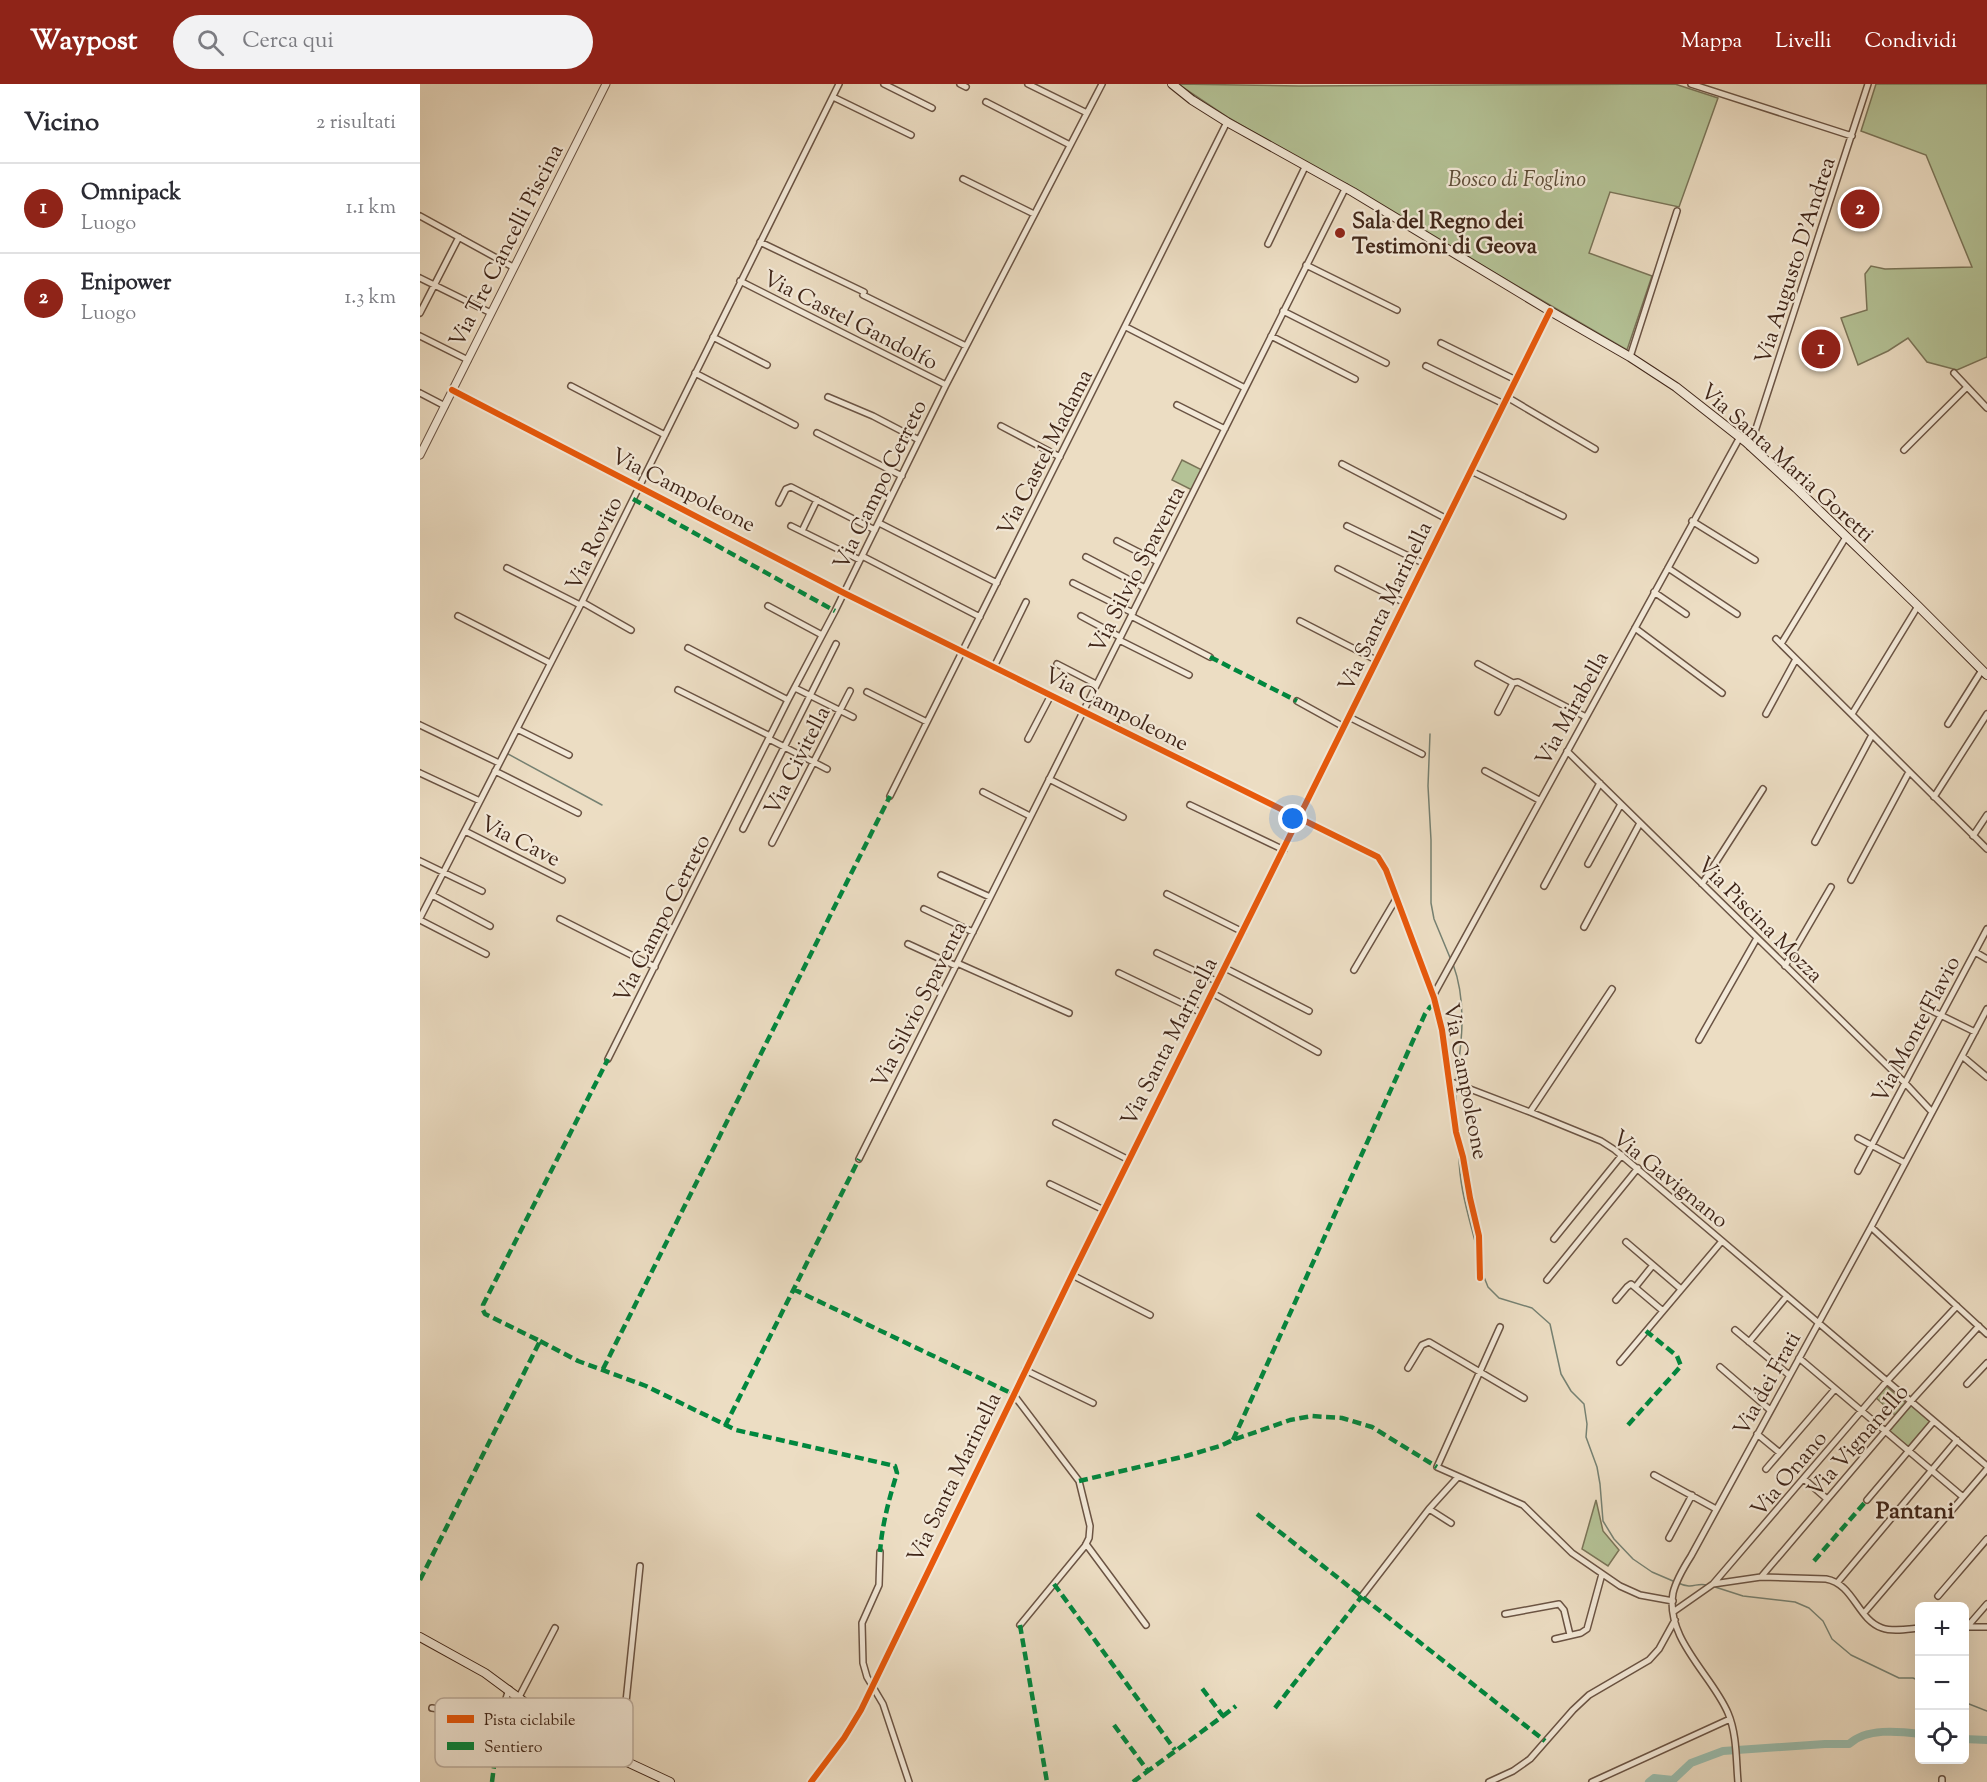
<!DOCTYPE html>
<html lang="it">
<meta charset="utf-8">
<style>
:root{--surface:#fff;--page:#f2f2f3;--text:#2b2b33;--muted:#7c7c81;--line:#e1e1e2;--accent:#8f2418}
body{margin:0;font-family:"Sorts Mill Goudy",serif;background:var(--page);color:var(--text)}
.controls{position:absolute;right:18px;bottom:18px;display:grid;overflow:hidden;border-radius:9px;box-shadow:0 6px 24px #0002}
.controls button{width:54px;height:54px;display:grid;place-items:center;padding:0;border:0;border-bottom:2px solid var(--line);background:var(--surface);color:var(--text);font:30px sans-serif}
.you{position:absolute;left:873px;top:735px;width:21px;height:21px;margin:-15px;border:4px solid #fff;border-radius:50%;background:#1a73e8;box-shadow:0 0 0 9px #1a73e833}
.badge{display:grid;place-items:center;width:39px;height:39px;border-radius:50%;background:var(--accent);color:#fff;font-size:20px;font-weight:700}
.pin{position:absolute;translate:-50% -50%;border:3px solid #fff;box-shadow:0 2px 6px #0006}
.list{margin:0;padding:0;list-style:none}
h2{display:flex;justify-content:space-between;align-items:center;height:78px;margin:0;padding:0 24px;font-size:26px}
h2 small{font-size:20px;font-weight:400;color:var(--muted)}
.list li{display:grid;grid-template-columns:39px 1fr auto;gap:18px;align-items:center;box-sizing:border-box;height:90px;padding:0 24px;border-top:2px solid var(--line)}
.list b{display:block;font-size:22px;white-space:nowrap}
.list p{margin:0;font-size:20px;white-space:nowrap;color:var(--muted)}
.list em{font-size:20px;font-style:normal;color:var(--muted)}
.icon{flex:none;width:33px;height:33px;fill:none;stroke:currentColor;stroke-width:2;stroke-linecap:round;stroke-linejoin:round}
.map{position:relative;flex:none;width:1567px;height:1698px;overflow:hidden}
header{display:flex;align-items:center;gap:36px;box-sizing:border-box;height:84px;padding:0 30px;background:var(--accent);color:#fff}
header strong{font-size:28px}
nav{display:flex;gap:33px;margin-inline-start:auto;font-size:21px}
.search{width:420px;height:54px;background:var(--page);display:flex;align-items:center;gap:15px;box-sizing:border-box;padding:0 21px;border-radius:33px;color:var(--muted);font-size:22px}
main{display:flex}
aside{flex:1;background:var(--surface)}
.map>svg:first-child{display:block}
.green{fill:#b4c296;stroke:#7a7458;stroke-width:1.5}
.lines{fill:none;stroke-linecap:round;stroke-linejoin:round}
.stream{stroke:#768172;stroke-width:1.5}
.river{stroke:#9abdae;stroke-width:8}
.minor-casing{stroke:#6b5444;stroke-width:8}
.tertiary-casing{stroke:#6b5444;stroke-width:9}
.secondary-casing{stroke:#402619;stroke-width:10}
.minor{stroke:#f3e9d8;stroke-width:5}
.tertiary{stroke:#f3e9d8;stroke-width:7}
.secondary{stroke:#f3e9d8;stroke-width:8}
.quiet{stroke:#00873e;stroke-width:4.5;stroke-dasharray:9 4.5;stroke-linecap:butt}
.cycleway-casing{stroke:#f3e9d8;stroke-width:10}
.cycleway{stroke:#e8590c;stroke-width:6}
.poi-dot{fill:#8f2418;stroke:#f3e9d8;stroke-width:2}
.labels{text-anchor:middle;stroke-width:4.5;stroke-linejoin:round;paint-order:stroke}
.park-label{font-size:22px;font-style:italic;fill:#5d4d38;stroke:#f3e9d8}
.poi-label{font-size:22px;font-weight:bold;fill:#402619;stroke:#f3e9d8;text-anchor:start}
.street-label{font-size:22px;fill:#402619;stroke:#f3e9d8}
.neighbourhood-label{font-size:24px;font-weight:bold;fill:#402619;stroke:#f3e9d8}
.key{fill:#f3e9d8;stroke:#bdae9f;stroke-width:1.5}
.key-label{font-size:16px;fill:#402619}
</style>
<header>
<strong>Waypost</strong>
<div class="search"><svg class="icon" aria-label="search" viewBox="0 0 24 24"><circle cx="10" cy="10" r="6"/><path d="M15 15l6 6"/></svg>Cerca qui</div>
<nav><a>Mappa</a><a>Livelli</a><a>Condividi</a></nav>
</header>
<main>
<aside>
<h2>Vicino<small>2 risultati</small></h2>
<ul class="list">
<li><span class="badge">1</span><div><b>Omnipack</b><p>Luogo</p></div><em>1.1 km</em></li>
<li><span class="badge">2</span><div><b>Enipower</b><p>Luogo</p></div><em>1.3 km</em></li>
</ul>
</aside>
<div class="map">
<svg width="1567" height="1698" viewBox="0 0 1567 1698">
<rect width="100%" height="100%" fill="#ecddc3"/>
<filter id="stains"><feTurbulence type="fractalNoise" baseFrequency=".00333" numOctaves="4"/><feColorMatrix values="0 0 0 0 .2 0 0 0 0 .09 0 0 0 0 .02 0 0 0 .5 -.17"/></filter>
<radialGradient id="worn" r=".72"><stop offset=".6" stop-color="#630" stop-opacity="0"/><stop offset="1" stop-color="#630" stop-opacity=".3"/></radialGradient>
<path class="green" d="M 758,0 L 879,2 L 1255,0 L 1298,14 L 1259,123 L 1190,108 L 1169,169 L 1232,192 L 1207,266 L 809,34 Z
M 1456,0 L 1567,0 L 1567,273 L 1537,286 L 1507,278 L 1488,254 L 1468,267 L 1438,281 L 1421,234 L 1447,226 L 1445,190 L 1451,182 L 1465,185 L 1552,183 L 1506,71 L 1441,47 Z
M 762,376 L 782,386 L 772,406 L 752,396 Z
M 1465,1301 L 1486,1319 L 1475,1331 L 1455,1313 Z
M 1490,1320 L 1510,1338 L 1487,1364 L 1467,1347 Z
M 1176,1416 L 1183,1447 L 1199,1466 L 1188,1482 L 1162,1465 Z"/>
<g class="lines">
<path class="stream" d="M 1010,650 L 1008,702 L 1011,756 L 1011,819 L 1014,835 L 1031,876
M 88,670 L 182,721
M 1033,880 C 1047,918 1042,958 1036,997
M 1035,1001 L 1037,1035
M 1039,1067 C 1038,1100 1049,1133 1057,1165
M 1062,1188 L 1068,1203 L 1079,1214 L 1112,1224 L 1130,1240 L 1141,1290 L 1151,1307 L 1164,1320 L 1167,1340 L 1166,1353 L 1177,1383 L 1180,1400 L 1183,1437 L 1194,1455 L 1213,1475 L 1232,1488 L 1253,1497
M 1258,1499 C 1274,1506 1275,1498 1287,1501
M 1292,1502 L 1323,1512 L 1375,1518 L 1389,1524 L 1403,1537 L 1412,1555 L 1431,1571 L 1479,1594 L 1493,1594 L 1500,1597
M 1544,1618 L 1567,1627"/>
<path class="river" d="M 1544,1655 L 1567,1656
M 1229,1698 L 1234,1694 L 1253,1696 L 1271,1679 L 1303,1667 L 1405,1660 L 1429,1660 C 1446,1644 1478,1647 1500,1650"/>
<defs>
<path id="minor" d="M 464,0 L 512,24
M 540,0 L 546,3
M 608,0 L 667,29
M 1271,0 L 1432,52
M 413,13 L 491,51
M 566,18 L 650,61
M 543,95 L 614,130
M 0,132 L 93,183
M 340,158 L 444,208
M 848,160 L 886,81
M 886,181 L 977,226
M 0,194 L 71,229
M 320,197 L 526,301
M 443,211 L 546,262
M 863,227 L 966,279
M 0,229 L 39,153
M 706,243 L 825,304
M 0,252 L 48,276
M 851,252 L 935,295
M 293,253 L 347,281
M 1021,259 L 1096,296
M 1210,273 L 1257,127
M 1006,282 L 1084,320
M 275,289 L 375,341
M 1534,289 L 1567,324
M 151,302 L 245,351
M 32,306 L 424,509 L 958,773 L 966,786 L 1014,914 L 1022,946 L 1036,1048 L 1043,1073 L 1050,1114 L 1059,1152 L 1060,1194
M 0,309 L 25,322
M 408,313 L 453,332 L 499,356
M 1087,313 L 1175,365
M 757,321 L 805,345
M 581,342 L 640,373
M 397,349 L 482,392
M 1330,363 L 1448,0
M 1484,366 L 1547,303
M 922,380 L 1027,435
M 1051,387 L 1143,432
M 359,419 L 366,405 L 371,403 L 455,446
M 1272,437 L 1335,476
M 459,439 L 577,499
M 371,442 L 440,476
M 927,442 L 1005,480
M 382,447 L 397,416
M 697,457 L 738,478
M 442,472 L 560,533
M 666,473 L 725,504
M 87,484 L 160,521
M 1248,484 L 1317,530
M 918,485 L 985,519
M 653,499 L 713,529
M 1234,508 L 1266,530
M 162,518 L 211,546
M 348,522 L 402,551
M 38,532 L 130,579
M 661,532 L 700,553
M 711,532 L 790,573
M 880,537 L 956,576
M 1215,544 L 1302,609
M 1356,555 L 1567,765
M 699,556 L 769,591
M 1361,560 L 1426,453
M 268,564 L 368,616
M 637,580 L 676,600
M 1058,580 L 1093,599 L 1098,598 L 1166,633
M 574,583 L 606,518
M 375,604 L 433,633
M 258,606 L 350,652
M 447,608 L 507,638
M 877,617 L 924,643
M 1078,628 L 1093,599
M 1346,630 L 1376,575
M 1432,630 L 1498,522
M 929,633 L 1002,670
M 1528,640 L 1562,586
M 0,641 L 79,679
M 97,645 L 149,671
M 349,655 L 407,685
M 608,655 L 631,611
M 1147,667 L 1485,999 L 1512,1028
M 75,687 L 158,729
M 1065,687 L 1119,716
M 0,689 L 60,717
M 629,695 L 703,733
M 563,708 L 610,732
M 470,712 L 807,38
M 1514,713 L 1567,630
M 770,721 L 864,766
M 323,745 L 416,560
M 45,747 L 142,796
M 1553,752 L 1567,731
M 1395,758 L 1452,651
M 352,759 L 430,607
M 0,777 L 62,807
M 1168,780 L 1201,720
M 521,791 L 570,813
M 1431,796 L 1489,688
M 1282,800 L 1343,705
M 1124,802 L 1180,699
M 747,810 L 823,848
M 12,811 L 70,842
M 504,825 L 553,848
M 0,834 L 162,518 L 419,0
M 140,835 L 235,883
M 0,836 L 66,870
M 1164,843 L 1220,739
M 488,860 L 536,882
M 1555,868 L 1567,875
M 737,869 L 798,898
M 537,879 L 649,929
M 1365,882 L 1411,803
M 805,884 L 889,927
M 934,886 L 976,815
M 699,889 L 782,929
M 792,909 L 898,968
M 1013,912 L 1320,353
M 1504,923 L 1555,948
M 1279,956 L 1337,854
M 1542,972 L 1567,993
M 188,975 L 368,616 L 415,527 L 526,301 L 682,0
M 1029,997 L 1110,1028 L 1181,1057 L 1195,1066 L 1567,1382
M 1110,1028 L 1192,905
M 636,1039 L 709,1076
M 1438,1054 L 1485,1079
M 439,1075 L 926,103
M 1438,1087 L 1567,845
M 630,1100 L 684,1126
M 1451,1143 L 1567,1250
M 1134,1155 L 1202,1071
M 1206,1158 L 1261,1205
M 652,1191 L 730,1231
M 1127,1196 L 1218,1084
M 1217,1201 L 1233,1181
M 1196,1216 L 1207,1203 L 1211,1200 L 1243,1227
M 1080,1243 L 1017,1383 L 1103,1421 L 1152,1469 L 1200,1502 L 1220,1511 L 1253,1517
M 1315,1246 L 1369,1291
M 1329,1258 L 1367,1212
M 1379,1274 L 1543,1413
M 1200,1278 L 1302,1157
M 1300,1283 L 1350,1326
M 988,1284 L 1002,1261 L 1009,1258 L 1104,1314
M 605,1286 L 673,1319
M 1547,1300 L 1567,1279
M 593,1310 L 659,1397 L 670,1442 L 669,1454 L 665,1462 L 600,1541
M 1337,1350 L 1360,1369
M 1346,1385 L 1415,1305
M 1234,1391 L 1296,1425
M 1384,1395 L 1407,1415
M 1447,1416 L 1514,1337
M 1009,1425 L 1031,1439
M 1249,1454 L 1272,1411
M 666,1460 L 726,1541
M 460,1468 L 459,1501 L 442,1539 L 443,1579 L 447,1593 L 463,1620 L 489,1698
M 1341,1493 L 1491,1317 L 1559,1242
M 1417,1499 L 1537,1356
M 1293,1500 L 1467,1297 L 1537,1222
M 942,1512 L 1009,1425 L 1038,1393
M 1518,1512 L 1567,1455
M 1253,1528 L 1293,1500 L 1341,1493 L 1406,1495 C 1434,1500 1437,1535 1462,1544 C 1473,1548 1488,1545 1500,1544
M 1444,1529 L 1567,1385
M 1085,1530 L 1139,1520 L 1144,1526 L 1150,1551
M 1547,1543 L 1567,1520
M 1548,1543 L 1567,1543
M 1135,1555 L 1161,1549 L 1167,1545 L 1182,1490
M 99,1613 L 135,1544
M 12,1624 L 80,1634 L 89,1605
M 200,1676 L 220,1482
M 391,1698 L 424,1654 L 441,1626 L 652,1191 L 1130,227
M 1069,1698 L 1093,1687 L 1110,1675 L 1153,1626 L 1169,1611 L 1229,1576 L 1239,1565 L 1255,1536
M 1172,1698 L 1310,1635
M 1318,1698 C 1316,1676 1317,1650 1308,1629 C 1292,1591 1245,1555 1253,1509 C 1256,1496 1264,1483 1271,1472 L 1451,1143 L 1567,925
M 1522,1698 L 1522,1695"/>
<path id="tertiary" d="M 0,371 L 186,0"/>
<path id="secondary" d="M 752,0 L 772,16 L 807,38 L 933,108 L 1130,227 L 1210,273 L 1256,303 L 1326,358 L 1376,404 L 1498,522 L 1567,591
M 0,1553 L 65,1589 L 149,1651 L 250,1698"/>
</defs>
<use href="#minor" class="minor-casing"/>
<use href="#tertiary" class="tertiary-casing"/>
<use href="#secondary" class="secondary-casing"/>
<use href="#minor" class="minor"/>
<use href="#tertiary" class="tertiary"/>
<use href="#secondary" class="secondary"/>
<path class="quiet" d="M 213,415 L 415,527
M 790,573 L 877,617
M 373,1205 L 593,1310
M 120,1257 L 158,1277 L 226,1302 L 316,1346 L 475,1382 L 477,1389 C 469,1415 462,1441 460,1468
M 183,1285 L 470,712
M 1208,1341 L 1261,1282 L 1257,1272 L 1226,1247
M 305,1342 L 439,1075
M 813,1356 L 1005,930 L 1010,923 L 1016,920
M 659,1397 L 766,1372 L 800,1362 L 813,1356 L 870,1336 L 892,1332 L 922,1334 L 952,1343 L 1017,1383
M 837,1430 L 1125,1657
M 1394,1477 L 1447,1416
M 0,1496 L 120,1257 L 65,1230 L 63,1226 L 63,1221 L 188,975
M 634,1500 L 755,1666
M 600,1541 L 627,1698
M 855,1624 L 942,1512
M 803,1632 L 816,1622
M 694,1641 L 728,1687 L 803,1632 L 781,1603
M 72,1698 L 80,1634
M 713,1698 L 728,1687"/>
<defs>
<path id="cycleway" d="M 32,306 L 424,509 L 958,773 L 966,786 L 1014,914 L 1022,946 L 1036,1048 L 1043,1073 L 1050,1114 L 1059,1152 L 1060,1194
M 391,1698 L 424,1654 L 441,1626 L 652,1191 L 1130,227"/>
</defs>
<use href="#cycleway" class="cycleway-casing"/>
<use href="#cycleway" class="cycleway"/>
</g>
<circle class="poi-dot" cx="920" cy="149" r="6"/>
<g class="labels">
<g class="park-label">
<text x="1097" y="102">Bosco di Foglino</text>
</g>
<g class="poi-label">
<text x="932" y="144">Sala del Regno dei<tspan x="932" dy="25">Testimoni di Geova</tspan></text>
</g>
<g class="street-label">
<text transform="translate(85 161) rotate(-63)" y="8">Via Tre Cancelli Piscina</text>
<text transform="translate(1374 176) rotate(-72)" y="8">Via Augusto D'Andrea</text>
<text transform="translate(431 235) rotate(27)" y="8">Via Castel Gandolfo</text>
<text transform="translate(624 368) rotate(-63)" y="8">Via Castel Madama</text>
<text transform="translate(1368 378) rotate(42)" y="8">Via Santa Maria Goretti</text>
<text transform="translate(459 400) rotate(-64)" y="8">Via Campo Cerreto</text>
<text transform="translate(264 405) rotate(27)" y="8">Via Campoleone</text>
<text transform="translate(173 459) rotate(-64)" y="8">Via Rovito</text>
<text transform="translate(716 485) rotate(-63)" y="8">Via Silvio Spaventa</text>
<text transform="translate(964 522) rotate(-64)" y="8">Via Santa Marinella</text>
<text transform="translate(697 624) rotate(27)" y="8">Via Campoleone</text>
<text transform="translate(1151 624) rotate(-61)" y="8">Via Mirabella</text>
<text transform="translate(376 676) rotate(-63)" y="8">Via Civitella</text>
<text transform="translate(101 756) rotate(27)" y="8">Via Cave</text>
<text transform="translate(241 834) rotate(-63)" y="8">Via Campo Cerreto</text>
<text transform="translate(1341 835) rotate(45)" y="8">Via Piscina Mozza</text>
<text transform="translate(498 920) rotate(-63)" y="8">Via Silvio Spaventa</text>
<text transform="translate(1495 945) rotate(-62)" y="8">Via Monte Flavio</text>
<text transform="translate(748 957) rotate(-63)" y="8">Via Santa Marinella</text>
<text transform="translate(1047 997) rotate(79)" y="8">Via Campoleone</text>
<text transform="translate(1251 1094) rotate(39)" y="8">Via Gavignano</text>
<text transform="translate(1346 1299) rotate(-61)" y="8">Via dei Frati</text>
<text transform="translate(1437 1356) rotate(-49)" y="8">Via Vignanello</text>
<text transform="translate(1368 1389) rotate(-50)" y="8">Via Onano</text>
<text transform="translate(533 1393) rotate(-64)" y="8">Via Santa Marinella</text>
</g>
<g class="neighbourhood-label">
<text x="1495" y="1434">Pantani</text>
</g>
</g>
<rect x="15" y="1614" width="198" height="69" rx="9" class="key"/>
<rect x="27" y="1631" width="27" height="8" fill="#e8590c"/>
<rect x="27" y="1658" width="27" height="8" fill="#00873e"/>
<g class="key-label">
<text x="64" y="1641">Pista ciclabile</text>
<text x="64" y="1668">Sentiero</text>
</g>
<rect width="100%" height="100%" filter="url(#stains)"/>
<rect width="100%" height="100%" fill="url(#worn)"/>
</svg>
<div class="controls">
<button>+</button>
<button>−</button>
<button><svg class="icon" aria-label="locate" viewBox="0 0 24 24"><circle cx="12" cy="12" r="6"/><path d="M12 2v4M12 18v4M2 12h4M18 12h4"/></svg></button>
</div>
<div class="you"></div>
<div class="pin badge" style="left:1401px;top:265px">1</div>
<div class="pin badge" style="left:1440px;top:125px">2</div>
</div>
</main>
